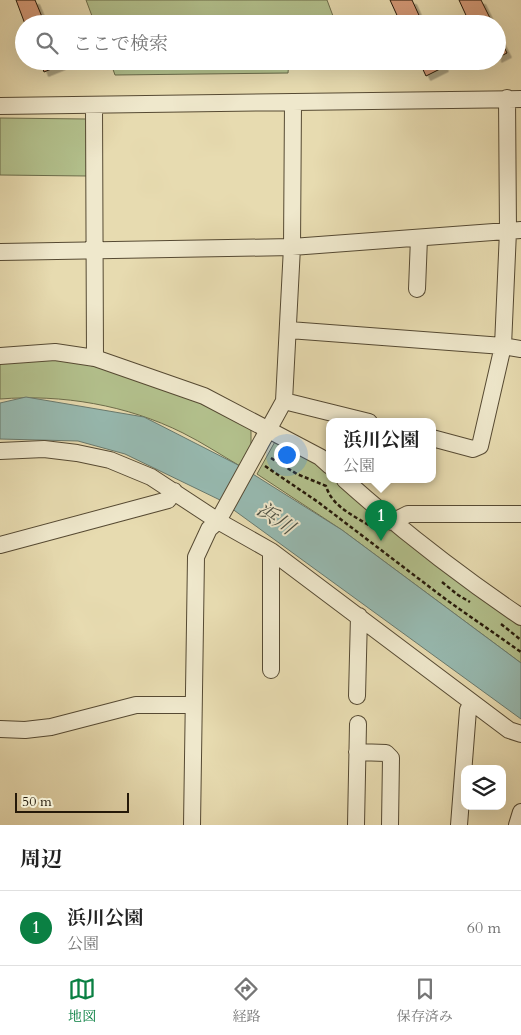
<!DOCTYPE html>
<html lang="ja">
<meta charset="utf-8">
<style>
:root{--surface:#fff;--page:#f2f2f2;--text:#222;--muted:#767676;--line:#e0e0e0;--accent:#0b8043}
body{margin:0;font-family:Cardo,"Noto Serif JP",serif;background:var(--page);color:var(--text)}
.controls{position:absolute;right:15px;bottom:15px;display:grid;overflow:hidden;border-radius:10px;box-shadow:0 5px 20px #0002}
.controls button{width:45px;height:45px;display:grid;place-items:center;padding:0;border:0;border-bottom:1px solid var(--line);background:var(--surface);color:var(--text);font:25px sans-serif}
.scale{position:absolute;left:15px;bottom:12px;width:114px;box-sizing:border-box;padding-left:5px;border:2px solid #251909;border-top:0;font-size:14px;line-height:18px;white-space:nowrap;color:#251909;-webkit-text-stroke:4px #efe8cc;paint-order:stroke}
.you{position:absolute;left:286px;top:454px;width:18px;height:18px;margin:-12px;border:4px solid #fff;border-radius:50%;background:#1a73e8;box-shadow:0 0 0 8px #1a73e833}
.badge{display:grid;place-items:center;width:32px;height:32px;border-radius:50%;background:var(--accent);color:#fff;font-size:16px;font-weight:700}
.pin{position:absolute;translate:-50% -41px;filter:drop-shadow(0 1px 2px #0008)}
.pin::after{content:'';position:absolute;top:26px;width:18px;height:15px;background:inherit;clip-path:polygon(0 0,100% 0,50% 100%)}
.popup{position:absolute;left:326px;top:418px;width:110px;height:65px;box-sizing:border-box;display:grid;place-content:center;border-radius:10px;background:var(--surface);filter:drop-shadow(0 1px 4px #0005);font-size:16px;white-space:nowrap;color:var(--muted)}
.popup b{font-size:19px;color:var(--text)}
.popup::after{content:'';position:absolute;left:50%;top:100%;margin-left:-10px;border:10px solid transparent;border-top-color:var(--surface)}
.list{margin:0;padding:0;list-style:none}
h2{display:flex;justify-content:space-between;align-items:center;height:65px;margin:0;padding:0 20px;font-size:21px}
h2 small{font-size:16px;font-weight:400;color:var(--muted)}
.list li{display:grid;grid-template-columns:32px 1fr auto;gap:15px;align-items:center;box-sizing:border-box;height:75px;padding:0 20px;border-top:1px solid var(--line)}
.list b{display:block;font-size:19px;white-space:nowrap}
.list p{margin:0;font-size:16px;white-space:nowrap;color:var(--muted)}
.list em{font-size:16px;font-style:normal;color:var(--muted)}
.icon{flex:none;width:28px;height:28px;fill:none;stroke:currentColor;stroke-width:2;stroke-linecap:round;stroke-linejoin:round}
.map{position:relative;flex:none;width:521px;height:825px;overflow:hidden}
.search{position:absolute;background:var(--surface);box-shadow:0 5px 20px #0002;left:15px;right:15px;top:15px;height:55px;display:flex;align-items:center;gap:12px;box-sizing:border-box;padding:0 18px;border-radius:28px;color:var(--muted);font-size:19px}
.sheet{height:140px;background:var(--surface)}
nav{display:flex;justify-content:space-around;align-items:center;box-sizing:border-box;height:70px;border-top:1px solid var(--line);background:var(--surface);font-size:14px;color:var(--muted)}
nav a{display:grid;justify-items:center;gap:2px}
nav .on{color:var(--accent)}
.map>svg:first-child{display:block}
.green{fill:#b3c18d;stroke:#6c6d4b}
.water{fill:#97bab1;stroke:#697a6e}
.building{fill:#d69b79;stroke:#251909;filter:url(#shadow)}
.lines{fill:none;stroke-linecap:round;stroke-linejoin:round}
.minor-casing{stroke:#564a33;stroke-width:18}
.path{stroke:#251909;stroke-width:2.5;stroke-dasharray:4 2.5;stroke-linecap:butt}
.minor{stroke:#efe8cc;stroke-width:16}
.labels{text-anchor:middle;stroke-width:4;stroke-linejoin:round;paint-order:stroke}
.water-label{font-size:20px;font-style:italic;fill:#4d5144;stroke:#efe8cc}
</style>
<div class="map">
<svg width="521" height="825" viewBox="0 0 521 825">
<defs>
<filter id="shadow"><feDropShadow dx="4.5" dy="4.5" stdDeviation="0" flood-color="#0004"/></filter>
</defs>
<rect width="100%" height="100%" fill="#e7dbb0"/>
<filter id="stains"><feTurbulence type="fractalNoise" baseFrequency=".004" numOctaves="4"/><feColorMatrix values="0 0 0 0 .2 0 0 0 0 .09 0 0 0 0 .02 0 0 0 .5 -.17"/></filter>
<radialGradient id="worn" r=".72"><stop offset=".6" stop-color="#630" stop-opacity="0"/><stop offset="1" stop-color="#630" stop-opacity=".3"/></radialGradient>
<path class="green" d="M 86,0 L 327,0 L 336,24 L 95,24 Z
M 110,61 L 289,61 L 288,73 L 115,75 Z
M 0,118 L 87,119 L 87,176 L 0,175 Z
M 54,358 C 119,369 194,395 251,430 L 251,447 L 240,466 C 221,455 203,443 183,433 C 127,405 62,394 0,399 L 0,363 Z
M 277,438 L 316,463 L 330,475 L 330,480 L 335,480 L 386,524 L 521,624 L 521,663 L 342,530 L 257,474 Z"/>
<path class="water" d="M 26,397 L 144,417 L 240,466 L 342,530 L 521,663 L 521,719 L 220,500 L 125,454 L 78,441 L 0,439 L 0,403 Z"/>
<path class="building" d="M 16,0 L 35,0 L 45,24 L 25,24 Z
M 390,0 L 412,0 L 423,24 L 401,24 Z
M 459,0 L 481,0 L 493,24 L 470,24 Z
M 497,33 L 507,53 L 497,58 Z
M 40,61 L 59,61 L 61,65 L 44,72 Z
M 419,61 L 441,61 L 444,67 L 426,76 Z"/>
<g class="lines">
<defs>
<path id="minor" d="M 94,105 L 95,358
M 0,106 L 521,99
M 0,252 L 292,247 L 521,230
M 417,289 L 419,238
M 289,330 L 503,346 L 521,349
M 0,356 L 55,352 L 95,358 L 204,396 L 320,457 L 330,466
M 284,401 L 369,422
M 432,438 L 473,449 L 480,446 L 503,346 L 508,231 L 507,98
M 0,451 L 44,449 L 77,453 L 110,460 L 151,477 L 218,521 L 271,551 L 509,730 L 521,734
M 345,480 C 401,530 459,575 521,617
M 392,522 L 408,514 L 521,514
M 0,545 L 168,500 L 174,491
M 271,670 L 271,551
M 357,696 L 359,616
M 0,729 L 25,730 L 51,727 L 136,705 L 193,705
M 357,752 L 386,753 L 391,758 L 390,825
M 192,825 L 196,557 L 209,529 L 218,521 L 284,401 L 292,247 L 293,103
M 356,825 L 358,724
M 459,825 L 468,710 L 472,703
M 517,825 L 521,812"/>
</defs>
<use href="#minor" class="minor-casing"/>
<path class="path" d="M 271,458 L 297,474 L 326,486 C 333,510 361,518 379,532
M 265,466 L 318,502 L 448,601 L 521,652
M 442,582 L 458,595 L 470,602
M 501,624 L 521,640"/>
<use href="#minor" class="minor"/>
</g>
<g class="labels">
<g class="water-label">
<text transform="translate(276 518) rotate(35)" y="7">浜川</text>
</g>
</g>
<rect width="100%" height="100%" filter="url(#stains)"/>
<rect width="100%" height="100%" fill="url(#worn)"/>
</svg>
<div class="controls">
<button><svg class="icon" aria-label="layers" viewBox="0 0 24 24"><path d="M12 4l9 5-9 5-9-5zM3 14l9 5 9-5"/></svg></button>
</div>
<div class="scale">50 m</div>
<div class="you"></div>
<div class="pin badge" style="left:381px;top:541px">1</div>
<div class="popup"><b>浜川公園</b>公園</div>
<div class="search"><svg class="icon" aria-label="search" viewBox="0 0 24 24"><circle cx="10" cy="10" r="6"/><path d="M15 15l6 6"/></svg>ここで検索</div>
</div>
<section class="sheet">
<h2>周辺<small></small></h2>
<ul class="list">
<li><span class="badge">1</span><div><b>浜川公園</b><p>公園</p></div><em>60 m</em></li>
</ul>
</section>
<nav>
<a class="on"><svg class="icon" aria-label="map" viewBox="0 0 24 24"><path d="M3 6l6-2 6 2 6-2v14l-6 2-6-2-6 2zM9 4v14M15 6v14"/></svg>地図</a>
<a><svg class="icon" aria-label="directions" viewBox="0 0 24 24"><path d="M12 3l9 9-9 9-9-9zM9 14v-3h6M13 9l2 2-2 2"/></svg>経路</a>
<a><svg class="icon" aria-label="saved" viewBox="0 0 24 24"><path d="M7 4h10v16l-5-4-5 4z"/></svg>保存済み</a>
</nav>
